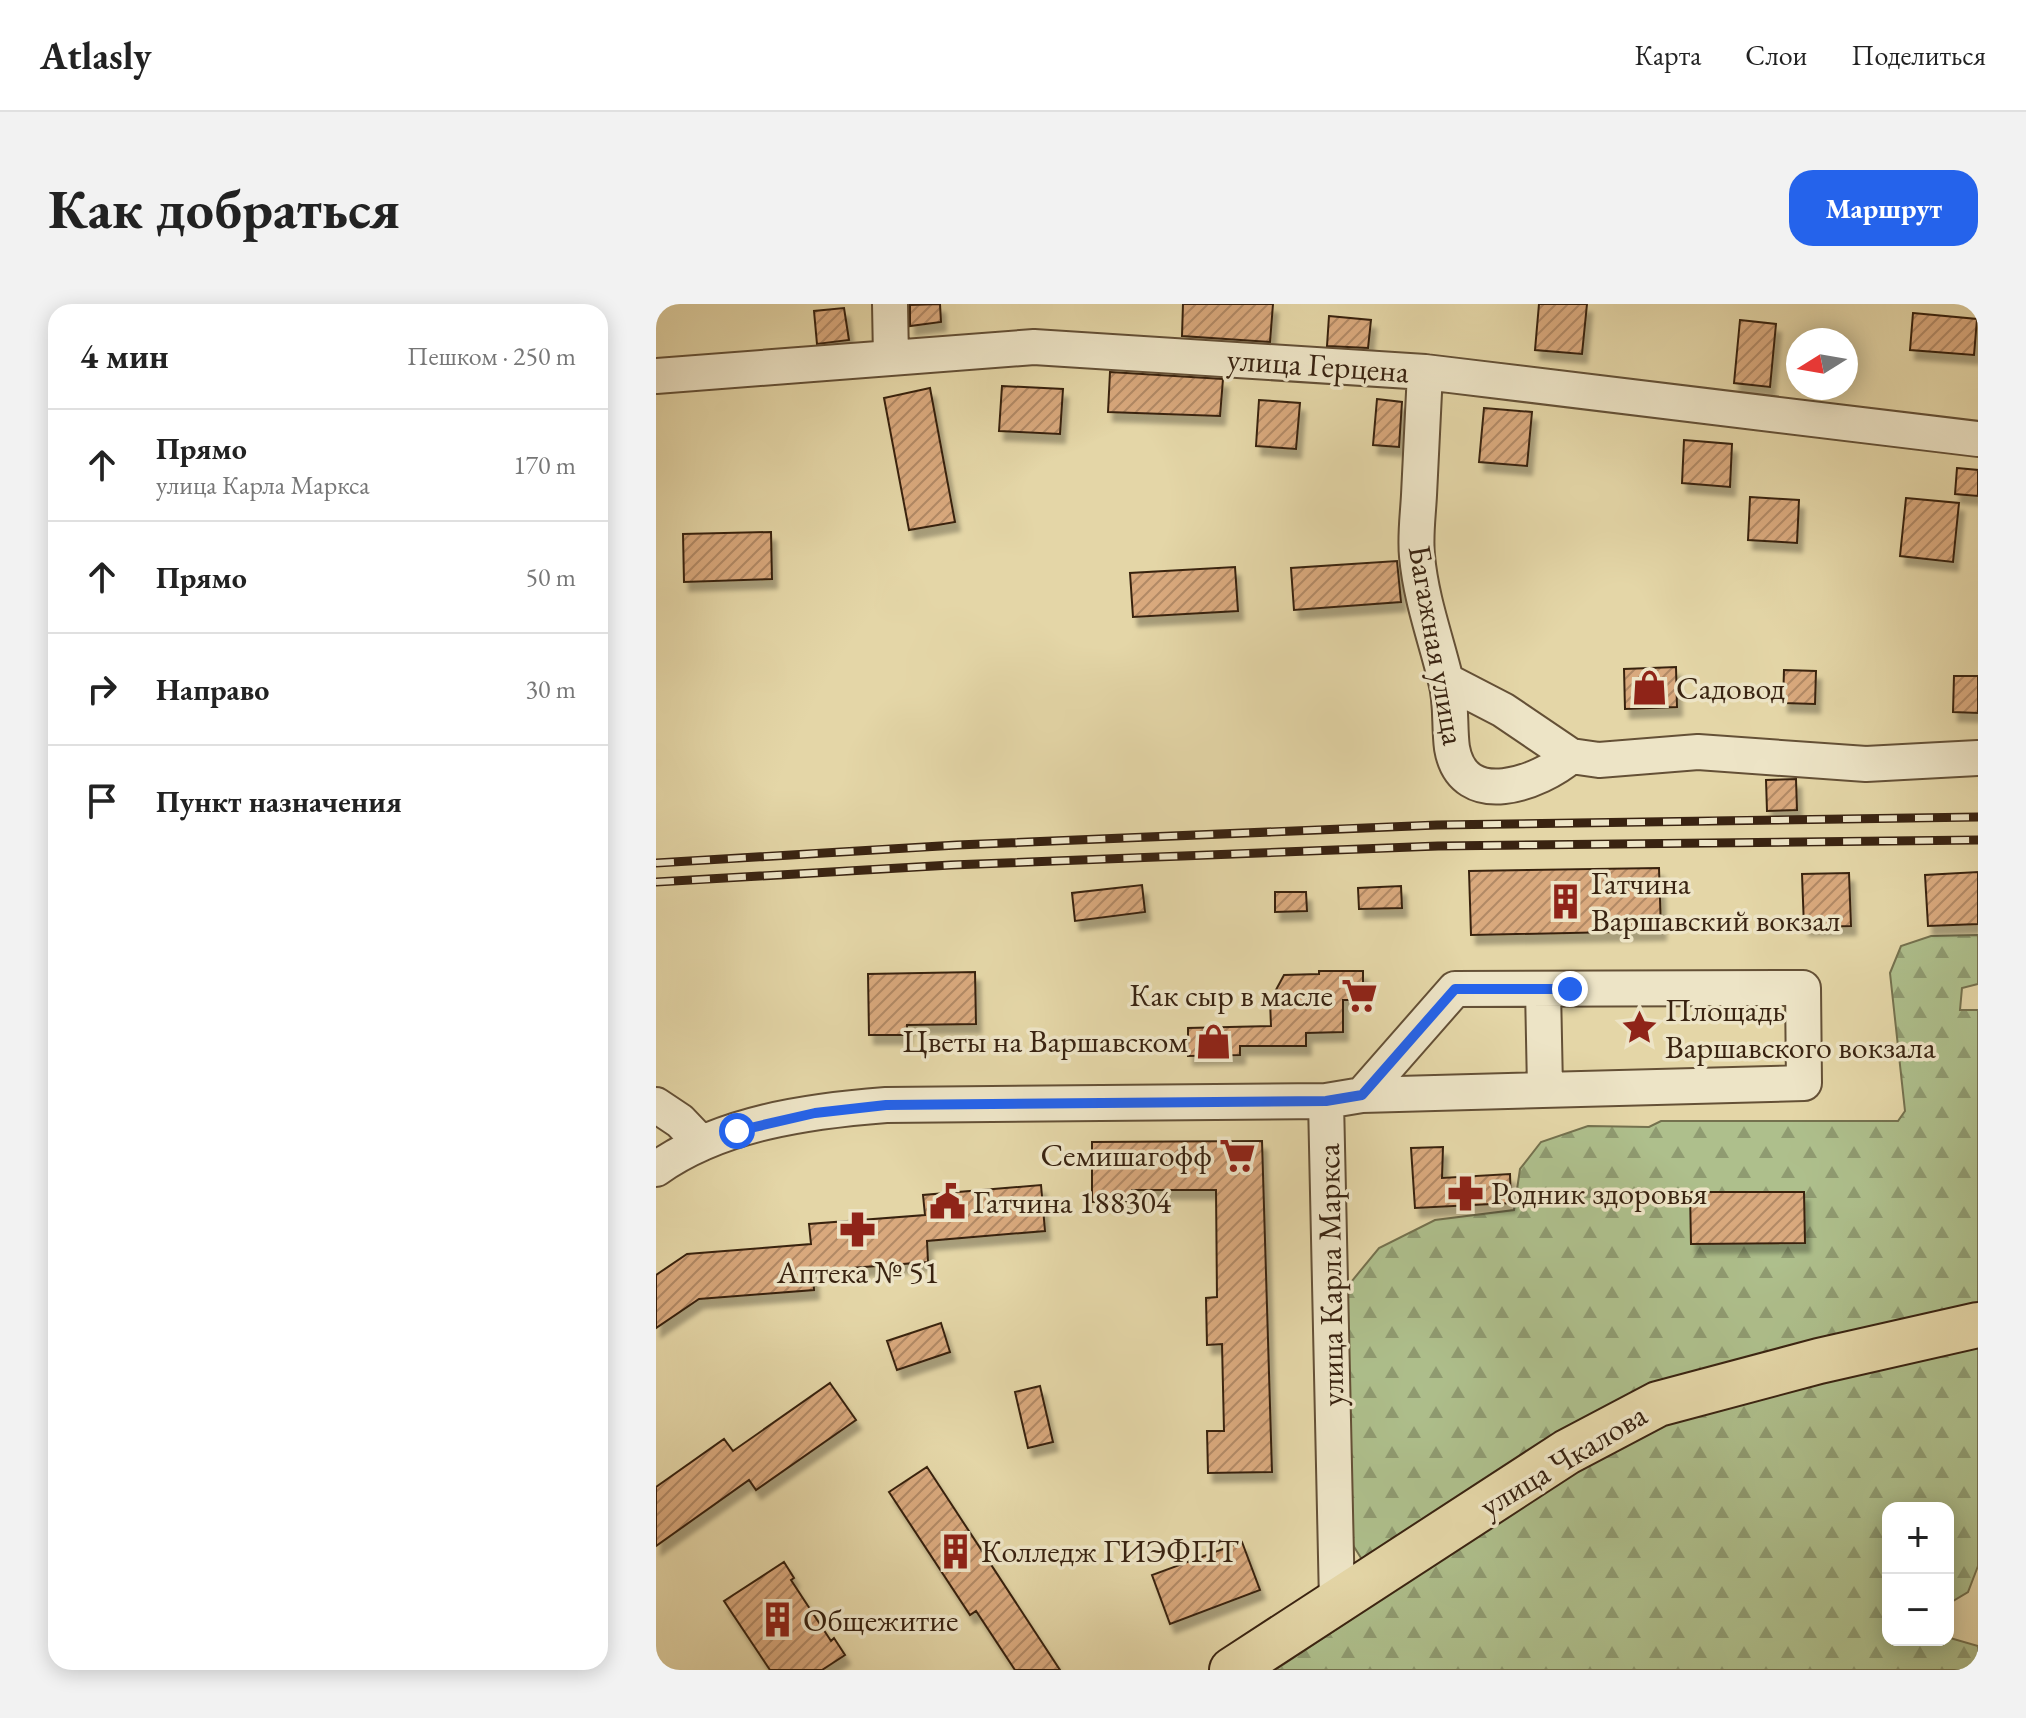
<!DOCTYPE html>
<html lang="ru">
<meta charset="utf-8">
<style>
:root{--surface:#fff;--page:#f2f2f2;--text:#222;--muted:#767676;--line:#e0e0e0;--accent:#2563eb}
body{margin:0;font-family:"EB Garamond",serif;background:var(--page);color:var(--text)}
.controls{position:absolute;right:24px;bottom:24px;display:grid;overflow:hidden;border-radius:16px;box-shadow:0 4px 20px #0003}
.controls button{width:72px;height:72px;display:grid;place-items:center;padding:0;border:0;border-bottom:2px solid var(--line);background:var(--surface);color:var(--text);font:40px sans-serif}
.compass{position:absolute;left:1130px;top:24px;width:72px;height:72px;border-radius:50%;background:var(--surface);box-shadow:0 4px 20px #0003;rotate:259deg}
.stop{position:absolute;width:24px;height:24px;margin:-18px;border:6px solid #2563eb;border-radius:50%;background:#fff}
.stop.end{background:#2563eb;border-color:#fff;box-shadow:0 2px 8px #0008}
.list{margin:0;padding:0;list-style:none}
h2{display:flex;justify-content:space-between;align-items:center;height:104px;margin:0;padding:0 32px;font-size:34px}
h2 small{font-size:26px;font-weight:400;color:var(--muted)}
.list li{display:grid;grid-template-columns:52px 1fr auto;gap:24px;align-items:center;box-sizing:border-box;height:112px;padding:0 32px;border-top:2px solid var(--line)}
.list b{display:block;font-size:30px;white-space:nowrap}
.list p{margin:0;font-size:26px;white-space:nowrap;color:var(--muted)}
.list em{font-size:26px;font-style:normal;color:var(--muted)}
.icon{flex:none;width:44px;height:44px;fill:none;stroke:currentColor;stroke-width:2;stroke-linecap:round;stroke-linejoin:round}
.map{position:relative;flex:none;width:1322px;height:1366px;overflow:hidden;border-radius:24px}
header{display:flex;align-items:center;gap:48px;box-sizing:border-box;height:112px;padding:0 40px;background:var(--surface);border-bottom:2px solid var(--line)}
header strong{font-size:38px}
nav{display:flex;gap:44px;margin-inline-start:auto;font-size:28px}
.intro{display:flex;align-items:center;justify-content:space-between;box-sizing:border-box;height:192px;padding:0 48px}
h1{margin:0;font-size:56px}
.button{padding:20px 36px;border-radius:24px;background:var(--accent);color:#fff;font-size:28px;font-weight:700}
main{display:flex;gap:48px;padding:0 48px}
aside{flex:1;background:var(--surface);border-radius:24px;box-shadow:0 4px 20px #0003}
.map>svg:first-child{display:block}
.forest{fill:url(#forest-firs);stroke:#74714e;stroke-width:2}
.building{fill:url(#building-hatch);stroke:#392311;stroke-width:2;filter:url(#shadow)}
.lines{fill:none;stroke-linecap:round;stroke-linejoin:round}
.minor-casing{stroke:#645036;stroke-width:38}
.major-casing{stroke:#392311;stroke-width:48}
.minor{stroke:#ede4c6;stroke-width:34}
.major{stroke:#e4d6a7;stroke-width:44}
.rail-casing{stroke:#392311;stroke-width:9}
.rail{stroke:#ede4c6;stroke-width:6;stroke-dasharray:18;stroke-linecap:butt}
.route{stroke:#2563eb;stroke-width:10}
.labels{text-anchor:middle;stroke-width:7;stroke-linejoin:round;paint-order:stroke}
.street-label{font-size:32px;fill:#392311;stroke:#ede4c6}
.poi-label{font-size:32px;fill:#392311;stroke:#ede4c6;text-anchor:start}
</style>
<header>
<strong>Atlasly</strong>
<nav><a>Карта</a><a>Слои</a><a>Поделиться</a></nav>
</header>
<div class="intro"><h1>Как добраться</h1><a class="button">Маршрут</a></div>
<main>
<aside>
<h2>4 мин<small>Пешком · 250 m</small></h2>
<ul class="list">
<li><svg class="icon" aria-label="ahead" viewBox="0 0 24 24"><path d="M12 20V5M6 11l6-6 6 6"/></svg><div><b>Прямо</b><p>улица Карла Маркса</p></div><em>170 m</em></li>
<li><svg class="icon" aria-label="ahead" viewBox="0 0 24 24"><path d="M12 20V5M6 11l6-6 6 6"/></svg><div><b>Прямо</b></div><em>50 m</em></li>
<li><svg class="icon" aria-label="right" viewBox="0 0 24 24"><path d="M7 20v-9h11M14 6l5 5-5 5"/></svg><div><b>Направо</b></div><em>30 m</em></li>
<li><svg class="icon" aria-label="arrive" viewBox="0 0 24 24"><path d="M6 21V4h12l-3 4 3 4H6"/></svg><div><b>Пункт назначения</b></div></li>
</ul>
</aside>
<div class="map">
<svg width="1322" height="1366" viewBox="0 0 1322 1366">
<defs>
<pattern id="forest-firs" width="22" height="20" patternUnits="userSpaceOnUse" patternTransform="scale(2)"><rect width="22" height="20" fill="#aebf8c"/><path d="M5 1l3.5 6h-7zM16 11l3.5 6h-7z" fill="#8f9b71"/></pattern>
<pattern id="building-hatch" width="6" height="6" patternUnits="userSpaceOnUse" patternTransform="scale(2)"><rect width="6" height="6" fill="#d9a97d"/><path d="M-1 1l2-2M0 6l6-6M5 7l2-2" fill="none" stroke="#b18965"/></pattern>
<filter id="shadow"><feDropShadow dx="5" dy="9" stdDeviation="2" flood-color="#0004"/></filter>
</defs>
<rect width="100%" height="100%" fill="#e4d6a7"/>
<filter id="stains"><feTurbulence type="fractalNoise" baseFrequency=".0025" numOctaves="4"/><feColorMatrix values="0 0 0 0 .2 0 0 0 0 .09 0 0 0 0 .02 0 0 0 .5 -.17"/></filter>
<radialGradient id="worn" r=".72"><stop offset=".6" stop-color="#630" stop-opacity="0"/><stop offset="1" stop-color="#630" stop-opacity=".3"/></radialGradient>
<path class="forest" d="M 1322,631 L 1322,680 L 1306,684 L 1304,706 L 1322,706 L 1322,1011 L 1098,1061 L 710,1262 L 690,1230 L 691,983 L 723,944 L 779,916 L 858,906 L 864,865 L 885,838 L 932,822 L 993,823 L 1005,817 L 1242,817 L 1249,807 L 1234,669 L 1245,642 L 1275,632 Z
M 1322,1033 L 1322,1262 L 1312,1288 L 1292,1300 L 1292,1204 L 1232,1204 L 1232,1336 L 1292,1336 L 1292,1324 L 1294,1334 L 1322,1342 L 1322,1366 L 619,1366 L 997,1114 Z"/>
<path class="building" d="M 284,0 L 285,18 L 254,22 L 254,1 Z
M 527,0 L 617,0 L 614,38 L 526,32 Z
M 883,0 L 931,0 L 926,50 L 879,46 Z
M 188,4 L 193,36 L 161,40 L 158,7 Z
M 1257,9 L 1321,15 L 1318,51 L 1254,46 Z
M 673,12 L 715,16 L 712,44 L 671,42 Z
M 1084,16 L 1120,20 L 1114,83 L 1078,79 Z
M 454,68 L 567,75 L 564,112 L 452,108 Z
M 346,82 L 407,85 L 404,130 L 343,127 Z
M 274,84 L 299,218 L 253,226 L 228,94 Z
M 721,95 L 746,98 L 743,143 L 717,141 Z
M 603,96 L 644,99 L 640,145 L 600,142 Z
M 828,104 L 876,108 L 871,162 L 823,158 Z
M 1028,136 L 1076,140 L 1074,183 L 1026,179 Z
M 1301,164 L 1322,166 L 1322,192 L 1299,190 Z
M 1094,193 L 1143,196 L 1141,239 L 1092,236 Z
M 1250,194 L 1303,199 L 1297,258 L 1244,252 Z
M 115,228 L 116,275 L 28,278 L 27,230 Z
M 741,257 L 745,298 L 638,306 L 635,264 Z
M 579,263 L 582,307 L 477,313 L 474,269 Z
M 1020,363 L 1021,403 L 969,405 L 968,365 Z
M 1128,366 L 1160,367 L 1159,400 L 1127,399 Z
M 1298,372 L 1322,372 L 1322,409 L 1297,408 Z
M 1140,475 L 1141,506 L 1111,507 L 1110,476 Z
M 1003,564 L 1005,627 L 815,631 L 813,567 Z
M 1322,568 L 1322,620 L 1272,622 L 1269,571 Z
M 1193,569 L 1195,622 L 1148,623 L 1146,570 Z
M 486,581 L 489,608 L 419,617 L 416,589 Z
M 745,582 L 746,604 L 703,605 L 702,584 Z
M 619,588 L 650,588 L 651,607 L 619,608 Z
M 663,667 L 707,667 L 707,696 L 687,696 L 687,728 L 650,729 L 650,742 L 584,742 L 584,751 L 532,752 L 532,724 L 615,722 L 614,697 L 628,671 L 663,670 Z
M 319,668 L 320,720 L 251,721 L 251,731 L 213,731 L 212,670 Z
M 606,837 L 616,1168 L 552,1169 L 551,1127 L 568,1127 L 566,1040 L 551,1041 L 550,994 L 561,993 L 560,886 L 476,886 L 476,897 L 436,898 L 436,838 Z
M 787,843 L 786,874 L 854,870 L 855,899 L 759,904 L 755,844 Z
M 385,881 L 389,927 L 271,937 L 272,958 L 157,967 L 158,986 L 43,995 L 0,1024 L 0,971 L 31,950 L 155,940 L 153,920 L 269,911 L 267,891 Z
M 1034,888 L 1148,888 L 1149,939 L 1035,940 Z
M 285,1019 L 294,1048 L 241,1066 L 231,1037 Z
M 174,1079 L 200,1116 L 100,1186 L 93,1176 L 0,1242 L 0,1183 L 68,1135 L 77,1147 Z
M 384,1082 L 397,1138 L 372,1144 L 359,1088 Z
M 271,1163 L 404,1366 L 359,1366 L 320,1307 L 314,1311 L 233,1188 Z
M 586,1238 L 604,1286 L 514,1320 L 496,1271 Z
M 128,1258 L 138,1274 L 135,1276 L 175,1337 L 178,1334 L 189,1351 L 166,1366 L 114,1366 L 68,1297 Z"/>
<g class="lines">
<defs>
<path id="minor" d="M 234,0 L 235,54
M 769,68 C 767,109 765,150 763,191 C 762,211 759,232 761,252 C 765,296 780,335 790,377 C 796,399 793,422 796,444 C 807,508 884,479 915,452
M 0,72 L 378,43 L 769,68 L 1322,135
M 791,377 L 847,406 L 915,452 L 943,456 L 1042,448 L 1210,460 L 1322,454
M 887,685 L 889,784
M 670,797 L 681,1298
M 0,801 L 24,817 L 45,839
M 0,865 C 65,819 152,807 230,801 L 670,797 L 706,791 L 1148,779 L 1147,684 L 799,685 L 706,791"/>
<path id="major" d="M 576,1366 L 911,1148 L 1002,1100 L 1163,1057 L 1322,1021"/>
</defs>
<use href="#minor" class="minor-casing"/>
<use href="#major" class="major-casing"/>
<use href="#minor" class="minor"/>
<use href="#major" class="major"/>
<defs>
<path id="rail" d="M 0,559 L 301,541 L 781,521 L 1322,513
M 0,578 L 295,561 L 782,542 L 1322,536"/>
</defs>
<use href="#rail" class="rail-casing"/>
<use href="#rail" class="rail"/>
</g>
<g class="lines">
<path class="route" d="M 81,827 L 159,809 L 230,801 L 670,797 L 706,791 L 799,685 L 914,685"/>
</g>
<defs>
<symbol id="shop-bare" viewBox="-9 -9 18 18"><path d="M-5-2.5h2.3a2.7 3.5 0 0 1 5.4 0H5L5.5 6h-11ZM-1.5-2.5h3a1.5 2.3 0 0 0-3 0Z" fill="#8f2418" stroke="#ede4c6" stroke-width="2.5" paint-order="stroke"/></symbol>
<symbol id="building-bare" viewBox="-9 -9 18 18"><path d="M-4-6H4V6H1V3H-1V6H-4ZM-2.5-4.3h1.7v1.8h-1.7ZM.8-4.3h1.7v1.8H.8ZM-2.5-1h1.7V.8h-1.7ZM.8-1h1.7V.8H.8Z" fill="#8f2418" stroke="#ede4c6" stroke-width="2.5" paint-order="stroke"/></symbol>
<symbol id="supermarket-bare" viewBox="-9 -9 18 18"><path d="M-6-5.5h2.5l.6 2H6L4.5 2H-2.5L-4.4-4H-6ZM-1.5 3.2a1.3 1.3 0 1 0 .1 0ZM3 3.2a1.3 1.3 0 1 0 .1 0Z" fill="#8f2418" stroke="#ede4c6" stroke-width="2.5" paint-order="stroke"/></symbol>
<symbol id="sight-bare" viewBox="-9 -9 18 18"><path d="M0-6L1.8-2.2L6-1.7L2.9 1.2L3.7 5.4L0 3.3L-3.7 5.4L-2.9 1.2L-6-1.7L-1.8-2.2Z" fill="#8f2418" stroke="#ede4c6" stroke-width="2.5" paint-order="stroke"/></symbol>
<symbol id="pharmacy-bare" viewBox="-9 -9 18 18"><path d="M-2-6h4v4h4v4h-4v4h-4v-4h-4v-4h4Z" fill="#8f2418" stroke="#ede4c6" stroke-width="2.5" paint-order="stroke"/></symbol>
<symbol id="civic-bare" viewBox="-9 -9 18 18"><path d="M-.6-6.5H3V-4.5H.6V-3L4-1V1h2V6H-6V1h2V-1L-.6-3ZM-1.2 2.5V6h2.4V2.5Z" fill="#8f2418" stroke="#ede4c6" stroke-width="2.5" paint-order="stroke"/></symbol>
</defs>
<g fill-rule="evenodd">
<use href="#shop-bare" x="968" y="358" width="51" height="51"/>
<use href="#building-bare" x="884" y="572" width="51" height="51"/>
<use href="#supermarket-bare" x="678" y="666" width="51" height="51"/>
<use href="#sight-bare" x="958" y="698" width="51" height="51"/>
<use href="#shop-bare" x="532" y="712" width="51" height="51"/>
<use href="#supermarket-bare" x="556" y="826" width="51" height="51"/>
<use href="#pharmacy-bare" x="784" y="864" width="51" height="51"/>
<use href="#civic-bare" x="266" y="872" width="51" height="51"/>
<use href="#pharmacy-bare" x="176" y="900" width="51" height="51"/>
<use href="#building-bare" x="274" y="1222" width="51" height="51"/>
<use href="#building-bare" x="96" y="1290" width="51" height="51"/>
</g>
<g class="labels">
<g class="street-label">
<text transform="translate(662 61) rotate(4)" y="11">улица Герцена</text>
<text transform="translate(781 341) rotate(80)" y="11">Багажная улица</text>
<text transform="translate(674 971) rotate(-91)" y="11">улица Карла Маркса</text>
<text transform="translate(907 1156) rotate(-31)" y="11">улица Чкалова</text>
</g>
<g class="poi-label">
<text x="1020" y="395">Садовод</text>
<text x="935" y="590">Гатчина<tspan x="935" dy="37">Варшавский вокзал</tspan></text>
<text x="677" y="702" text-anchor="end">Как сыр в масле</text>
<text x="1009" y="717">Площадь<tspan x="1009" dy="37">Варшавского вокзала</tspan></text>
<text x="532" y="748" text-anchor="end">Цветы на Варшавском</text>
<text x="556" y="862" text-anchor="end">Семишагофф</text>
<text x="835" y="900">Родник здоровья</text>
<text x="317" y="909">Гатчина 188304</text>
<text x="202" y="979" text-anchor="middle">Аптека № 51</text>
<text x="325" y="1258">Колледж ГИЭФПТ</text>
<text x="147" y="1327">Общежитие</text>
</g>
</g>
<rect width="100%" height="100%" filter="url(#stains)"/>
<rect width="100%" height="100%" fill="url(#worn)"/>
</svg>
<div class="controls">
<button>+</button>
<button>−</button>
</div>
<svg class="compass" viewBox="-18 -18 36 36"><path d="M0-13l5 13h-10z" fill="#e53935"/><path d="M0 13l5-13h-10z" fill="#767676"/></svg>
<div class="stop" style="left:81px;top:827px"></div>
<div class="stop end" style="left:914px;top:685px"></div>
</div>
</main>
